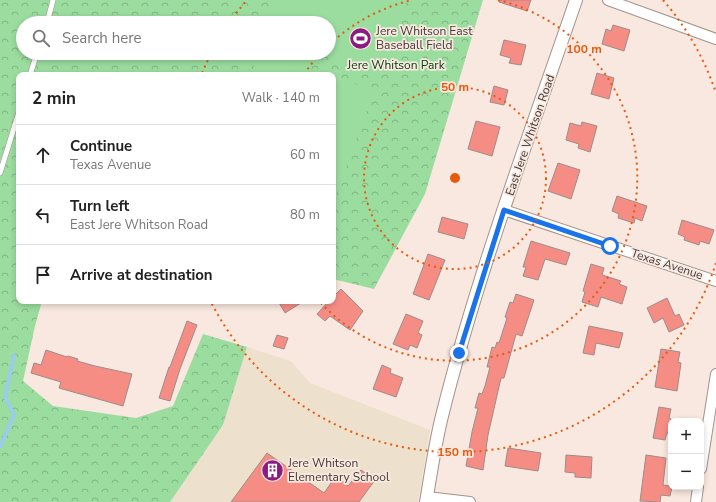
<!DOCTYPE html>
<meta charset="utf-8">
<style>
:root{--surface:#fff;--page:#f6f6f6;--text:#222;--muted:#767676;--line:#e0e0e0}
body{margin:0;font-family:"Nunito Sans",sans-serif;background:var(--page);color:var(--text)}
.controls{position:absolute;right:12px;bottom:12px;display:grid;overflow:hidden;border-radius:8px;box-shadow:0 2px 6px #0003}
.controls button{width:36px;height:36px;display:grid;place-items:center;padding:0;border:0;border-bottom:1px solid var(--line);background:var(--surface);color:var(--text);font:20px sans-serif}
.stop{position:absolute;width:12px;height:12px;margin:-9px;border:3px solid #1a73e8;border-radius:50%;background:#fff}
.stop.end{background:#1a73e8;border-color:#fff;box-shadow:0 1px 4px #0008}
.list{margin:0;padding:0;list-style:none}
h2{display:flex;justify-content:space-between;align-items:center;height:52px;margin:0;padding:0 16px;font-size:17px}
h2 small{font-size:13px;font-weight:400;color:var(--muted)}
.list li{display:grid;grid-template-columns:26px 1fr auto;gap:12px;align-items:center;box-sizing:border-box;height:60px;padding:0 16px;border-top:1px solid var(--line)}
.list b{display:block;font-size:15px;white-space:nowrap}
.list p{margin:0;font-size:13px;white-space:nowrap;color:var(--muted)}
.list em{font-size:13px;font-style:normal;color:var(--muted)}
.icon{flex:none;width:22px;height:22px;fill:none;stroke:currentColor;stroke-width:2;stroke-linecap:round;stroke-linejoin:round}
.map{position:relative;flex:none;width:716px;height:502px;overflow:hidden}
.search{position:absolute;background:var(--surface);box-shadow:0 2px 6px #0003;left:16px;top:16px;width:320px;height:44px;display:flex;align-items:center;gap:10px;box-sizing:border-box;padding:0 14px;border-radius:22px;color:var(--muted);font-size:15px}
.panel{position:absolute;background:var(--surface);box-shadow:0 2px 6px #0003;left:16px;top:72px;width:320px;height:232px;border-radius:8px}
.map>svg:first-child{display:block}
.education{fill:#ede0cc}
.forest{fill:url(#forest-crowns);fill-rule:evenodd}
.pitch{fill:#9bdd9f}
.lines{fill:none;stroke-linecap:round;stroke-linejoin:round}
.stream{stroke:#9acbf3;stroke-width:3.5}
.building{fill:#f68d85;stroke:#9d8c8a}
.service-casing{stroke:#a2938b;stroke-width:6}
.minor-casing{stroke:#a2938b;stroke-width:12}
.tertiary-casing{stroke:#a2938b;stroke-width:14}
.service{stroke:#fff;stroke-width:5}
.minor{stroke:#fff;stroke-width:10}
.tertiary{stroke:#fff;stroke-width:12}
.route{stroke:#1a73e8;stroke-width:5}
.ring{fill:none;stroke:#e8590c;stroke-width:2;stroke-dasharray:2 4}
.labels{text-anchor:middle;stroke-width:3.5;stroke-linejoin:round;paint-order:stroke}
.poi-label{font-size:12px;fill:#413b38;stroke:#f8e8df;text-anchor:start}
.park-label{font-size:12px;fill:#003b0b;stroke:#f8e8df}
.street-label{font-size:12px;fill:#413b38;stroke:#f8e8df}
.centre{fill:#e8590c;stroke:#f8e8df;stroke-width:2}
.ring-label{font-size:12px;text-anchor:middle;font-weight:bold;fill:#e8590c;stroke:#f8e8df;stroke-width:3.5;stroke-linejoin:round;paint-order:stroke}
</style>
<div class="map">
<svg width="716" height="502" viewBox="0 0 716 502">
<defs>
<pattern id="forest-crowns" width="20" height="18" patternUnits="userSpaceOnUse"><rect width="20" height="18" fill="#9bdd9f"/><path d="M2 6a3 3 0 1 1 6 0M12 15a3 3 0 1 1 6 0" fill="none" stroke="#80b483"/></pattern>
</defs>
<rect width="100%" height="100%" fill="#f8e8df"/>
<path class="education" d="M 247,347 L 291,361 L 310,383 L 430,430 L 418,502 L 170,502 L 223,425 Z"/>
<path class="forest" d="M 0,0 L 483,0 L 425,194 L 374,289 L 333,279 L 333,75 L 19,75 L 19,301 L 42,301 L 35,326 L 23,381 L 53,406 L 136,418 L 173,406 L 203,334 L 247,347 L 223,425 L 170,502 L 0,502 ZM 23,23 L 329,23 L 329,53 L 23,53 Z"/>
<path class="pitch" d="M 277,0 L 407,0 L 384,68 L 375,72 L 318,53 L 329,53 L 329,23 L 269,23 L 272,12 Z
M 258,54 L 326,75 L 251,75 Z
M 333,77 L 371,89 L 373,93 L 333,203 Z"/>
<g class="lines">
<path class="stream" d="M 0,447 L 14,415 L 5,397 L 14,355"/>
</g>
<path class="building" d="M 499,0 L 531,0 L 527,11 L 499,2 Z
M 613,25 L 630,30 L 624,51 L 602,44 L 606,29 L 611,31 Z
M 504,40 L 526,45 L 521,65 L 509,63 L 511,58 L 500,55 Z
M 597,73 L 614,78 L 609,99 L 591,94 Z
M 494,86 L 508,90 L 504,105 L 490,102 Z
M 476,121 L 500,127 L 492,156 L 468,149 Z
M 582,122 L 597,126 L 590,152 L 578,148 L 579,144 L 566,140 L 570,123 L 581,126 Z
M 558,163 L 580,170 L 571,199 L 548,191 Z
M 617,196 L 647,206 L 642,221 L 635,218 L 634,223 L 618,218 L 619,214 L 612,211 Z
M 442,217 L 468,224 L 464,239 L 438,232 Z
M 682,220 L 714,230 L 709,244 L 700,241 L 699,245 L 684,240 L 685,237 L 678,234 Z
M 531,241 L 570,253 L 566,265 L 545,259 L 538,280 L 523,276 L 526,267 L 523,267 Z
M 428,254 L 445,260 L 429,300 L 413,294 Z
M 591,264 L 604,268 L 602,275 L 621,281 L 619,284 L 627,287 L 622,304 L 601,297 L 598,307 L 582,302 L 585,292 L 583,291 Z
M 341,289 L 363,311 L 350,330 L 330,316 L 325,321 L 317,314 L 329,301 L 333,301 L 333,297 Z
M 516,294 L 534,300 L 522,336 L 516,334 L 504,378 L 501,378 L 488,435 L 483,470 L 466,466 L 472,432 L 478,408 L 475,408 L 479,393 L 482,394 L 485,386 L 490,367 L 487,367 L 492,347 L 495,348 L 497,342 L 499,343 L 507,318 L 505,317 L 510,302 L 513,303 Z
M 667,298 L 675,316 L 679,314 L 684,325 L 669,332 L 663,318 L 654,323 L 647,308 Z
M 278,301 L 304,301 L 285,313 Z
M 406,314 L 423,321 L 418,333 L 422,335 L 417,348 L 410,345 L 408,350 L 393,344 Z
M 187,321 L 197,325 L 180,369 L 170,401 L 159,398 L 169,367 L 170,367 Z
M 589,326 L 623,333 L 619,348 L 596,343 L 594,355 L 583,353 Z
M 277,335 L 288,338 L 284,349 L 273,346 Z
M 661,349 L 680,352 L 678,362 L 681,363 L 677,391 L 655,387 Z
M 46,350 L 67,357 L 68,356 L 78,359 L 77,361 L 95,366 L 132,374 L 123,406 L 59,388 L 61,382 L 31,373 L 34,363 L 41,365 Z
M 382,365 L 391,369 L 390,373 L 403,378 L 396,397 L 373,389 Z
M 659,407 L 671,409 L 669,418 L 671,419 L 671,434 L 667,433 L 665,440 L 653,438 Z
M 508,448 L 541,453 L 538,471 L 505,466 Z
M 267,453 L 324,493 L 336,476 L 348,486 L 361,470 L 375,480 L 359,502 L 231,502 Z
M 566,455 L 592,457 L 591,478 L 575,477 L 575,473 L 565,472 Z
M 646,455 L 666,458 L 663,485 L 671,486 L 672,487 L 670,496 L 661,495 L 660,502 L 640,501 Z"/>
<g class="lines">
<defs>
<path id="service" d="M 47,23 L 53,0
M 30,75 L 37,53
M 0,173 L 19,112"/>
<path id="minor" d="M 608,0 L 716,39
M 504,210 L 716,281
M 701,469 L 716,374
M 427,497 L 470,502
M 696,502 L 698,487"/>
<path id="tertiary" d="M 426,502 C 431,473 435,444 442,416 C 477,275 529,137 576,0"/>
</defs>
<use href="#service" class="service-casing"/>
<use href="#minor" class="minor-casing"/>
<use href="#tertiary" class="tertiary-casing"/>
<use href="#service" class="service"/>
<use href="#minor" class="minor"/>
<use href="#tertiary" class="tertiary"/>
</g>
<g class="lines">
<path class="route" d="M 459,353 L 504,210 L 610,246"/>
</g>
<g class="ring">
<circle cx="455" cy="178" r="91"/>
<path d="M304 74A183 183 0 0 1 321 53M329 45A183 183 0 0 1 412 0M498 0A183 183 0 1 1 320 302"/>
<path d="M716 263A274 274 0 0 1 211 302M202 73A274 274 0 0 1 211 54M229 23A274 274 0 0 1 247 0M663 0A274 274 0 0 1 716 93"/>
</g>
<defs>
<symbol id="stadium-disc" viewBox="-11 -11 22 22"><circle r="9.5" fill="#8a1c81" stroke="#f8e8df"/><path d="M0-5a6.5 5 0 1 0 0 10a6.5 5 0 1 0 0-10ZM-3.5-1.8h7v3.6h-7Z" fill="#fff"/></symbol>
<symbol id="building-disc" viewBox="-11 -11 22 22"><circle r="9.5" fill="#8a1c81" stroke="#f8e8df"/><path d="M-4-6H4V6H1V3H-1V6H-4ZM-2.5-4.3h1.7v1.8h-1.7ZM.8-4.3h1.7v1.8H.8ZM-2.5-1h1.7V.8h-1.7ZM.8-1h1.7V.8H.8Z" fill="#fff"/></symbol>
</defs>
<g fill-rule="evenodd">
<use href="#stadium-disc" x="348" y="26" width="25" height="25"/>
<use href="#building-disc" x="260" y="458" width="25" height="25"/>
</g>
<g class="labels">
<g class="poi-label">
<text x="376" y="35">Jere Whitson East<tspan x="376" dy="14">Baseball Field</tspan></text>
<text x="288" y="467">Jere Whitson<tspan x="288" dy="14">Elementary School</tspan></text>
</g>
<g class="park-label">
<text x="396" y="69">Jere Whitson Park</text>
</g>
<g class="street-label">
<text transform="translate(530 135) rotate(-71)" y="4">East Jere Whitson Road</text>
<text transform="translate(667 264) rotate(18)" y="4">Texas Avenue</text>
</g>
</g>
<circle cx="455" cy="178" r="6" class="centre"/>
<g class="ring-label">
<text x="584" y="53">100 m</text>
<text x="455" y="91">50 m</text>
<text x="455" y="456">150 m</text>
</g>
</svg>
<div class="controls">
<button>+</button>
<button>−</button>
</div>
<div class="stop" style="left:610px;top:246px"></div>
<div class="stop end" style="left:459px;top:353px"></div>
<div class="search"><svg class="icon" aria-label="search" viewBox="0 0 24 24"><circle cx="10" cy="10" r="6"/><path d="M15 15l6 6"/></svg>Search here</div>
<section class="panel">
<h2>2 min<small>Walk · 140 m</small></h2>
<ul class="list">
<li><svg class="icon" aria-label="ahead" viewBox="0 0 24 24"><path d="M12 20V5M6 11l6-6 6 6"/></svg><div><b>Continue</b><p>Texas Avenue</p></div><em>60 m</em></li>
<li><svg class="icon" aria-label="left" viewBox="0 0 24 24"><path d="M17 20v-9H6M10 6l-5 5 5 5"/></svg><div><b>Turn left</b><p>East Jere Whitson Road</p></div><em>80 m</em></li>
<li><svg class="icon" aria-label="arrive" viewBox="0 0 24 24"><path d="M6 21V4h12l-3 4 3 4H6"/></svg><div><b>Arrive at destination</b></div></li>
</ul>
</section>
</div>
